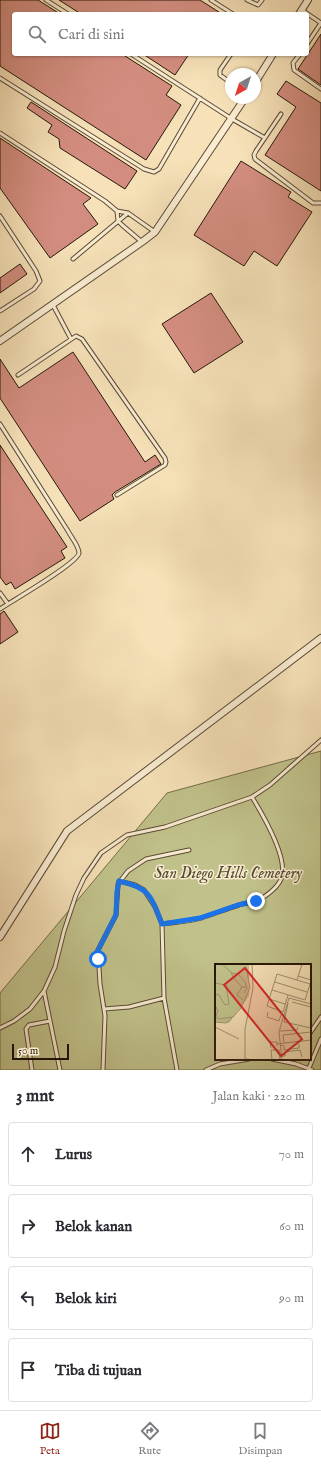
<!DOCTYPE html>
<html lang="id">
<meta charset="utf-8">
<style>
:root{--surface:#fff;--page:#f7f7f7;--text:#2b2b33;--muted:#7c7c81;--line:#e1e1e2;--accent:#8f2418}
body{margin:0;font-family:"IM FELL English",serif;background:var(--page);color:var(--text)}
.compass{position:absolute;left:225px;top:68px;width:36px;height:36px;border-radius:50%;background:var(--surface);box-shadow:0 1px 3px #0004;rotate:219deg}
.scale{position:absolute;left:12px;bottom:10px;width:57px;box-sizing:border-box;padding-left:4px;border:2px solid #261809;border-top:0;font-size:11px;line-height:14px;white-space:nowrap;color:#261809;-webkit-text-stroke:3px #f9ecd1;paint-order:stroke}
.stop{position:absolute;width:12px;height:12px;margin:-9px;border:3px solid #1a73e8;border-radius:50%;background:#fff}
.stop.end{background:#1a73e8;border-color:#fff;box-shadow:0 1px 4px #0008}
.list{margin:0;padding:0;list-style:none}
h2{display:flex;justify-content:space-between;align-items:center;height:52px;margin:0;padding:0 16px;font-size:17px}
h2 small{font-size:13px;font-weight:400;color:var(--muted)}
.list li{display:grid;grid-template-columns:26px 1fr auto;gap:12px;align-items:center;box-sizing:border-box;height:64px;margin:0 8px 8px;padding:0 8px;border:1px solid var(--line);border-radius:4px}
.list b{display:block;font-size:15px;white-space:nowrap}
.list em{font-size:13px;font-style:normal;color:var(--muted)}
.icon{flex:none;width:22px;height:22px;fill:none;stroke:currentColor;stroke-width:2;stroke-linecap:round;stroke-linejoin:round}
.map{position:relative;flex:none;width:321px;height:1070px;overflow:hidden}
.search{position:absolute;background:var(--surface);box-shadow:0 1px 3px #0004;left:12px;right:12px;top:12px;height:44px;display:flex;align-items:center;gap:10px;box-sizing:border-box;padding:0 14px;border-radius:4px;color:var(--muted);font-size:15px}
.sheet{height:340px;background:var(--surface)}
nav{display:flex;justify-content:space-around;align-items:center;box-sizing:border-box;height:56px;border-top:1px solid var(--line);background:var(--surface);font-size:11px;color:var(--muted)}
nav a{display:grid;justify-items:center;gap:2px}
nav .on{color:var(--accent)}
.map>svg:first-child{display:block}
.green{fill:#c1c28b;stroke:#746d4a;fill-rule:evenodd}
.building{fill:#d38d80;stroke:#261809}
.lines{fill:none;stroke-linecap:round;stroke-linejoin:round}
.service-casing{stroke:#5a4a35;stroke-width:5}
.minor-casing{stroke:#5a4a35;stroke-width:8}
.service{stroke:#f9ecd1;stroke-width:3}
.minor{stroke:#f9ecd1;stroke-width:6}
.route{stroke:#1a73e8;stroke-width:5}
.labels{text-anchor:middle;stroke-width:3;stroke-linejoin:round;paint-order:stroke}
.park-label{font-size:16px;font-style:italic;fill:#544b30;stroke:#f9ecd1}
.inset-road{fill:none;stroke:#a39172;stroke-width:1}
.view{fill:#d62828;fill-opacity:0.15;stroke:#d62828;stroke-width:2}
.inset-edge{fill:none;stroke:#261809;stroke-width:2}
</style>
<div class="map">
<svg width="321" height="1070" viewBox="0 0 321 1070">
<rect width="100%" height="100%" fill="#f6e1b8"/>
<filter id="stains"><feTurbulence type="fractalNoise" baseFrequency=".005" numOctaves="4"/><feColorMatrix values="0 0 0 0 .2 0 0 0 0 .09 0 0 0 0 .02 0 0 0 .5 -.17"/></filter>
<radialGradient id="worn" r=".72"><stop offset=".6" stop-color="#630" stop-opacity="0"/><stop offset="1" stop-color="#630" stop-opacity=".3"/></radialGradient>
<path class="green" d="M 321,751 L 321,1070 L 0,1070 L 0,993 L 167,793 ZM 216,965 L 310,965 L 310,1059 L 216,1059 Z"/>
<path class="building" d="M 0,0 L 38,0 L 60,14 L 14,14 L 14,54 L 122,54 L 172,86 L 166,95 L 181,105 L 146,160 L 0,66 Z
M 59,0 L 200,0 L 222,14 L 81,14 Z
M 321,34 L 321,85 L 298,69 Z
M 143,54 L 189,54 L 175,75 Z
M 286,81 L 321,103 L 321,191 L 265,155 L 296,107 L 277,94 Z
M 31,102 L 137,171 L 125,189 L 60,148 L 59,139 L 48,132 L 52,125 L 27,108 Z
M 0,138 L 91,198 L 83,204 L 98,224 L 50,258 L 0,188 Z
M 241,161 L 291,192 L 288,197 L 312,212 L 277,266 L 254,251 L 244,266 L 194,235 Z
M 20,264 L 27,274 L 0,293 L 0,278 Z
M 211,293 L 243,342 L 194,373 L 162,324 Z
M 73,352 L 145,462 L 155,455 L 161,464 L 115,492 L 112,495 L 114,499 L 80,521 L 0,398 L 0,359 L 19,388 Z
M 0,445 L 67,547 L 61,551 L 65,558 L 15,589 L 11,582 L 6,585 L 0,577 Z
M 4,611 L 18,632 L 0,644 L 0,614 Z"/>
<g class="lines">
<defs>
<path id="service" d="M 46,0 L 68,14
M 211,0 L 233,14
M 247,0 L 258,5 L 262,0
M 302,10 L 321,23
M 307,44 L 321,23
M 131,54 L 232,119 L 265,138
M 231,54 L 220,70 L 220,75 L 231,83
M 300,54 L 293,63 L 294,70 L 321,89
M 0,78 L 144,169 L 154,172 L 159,169 L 200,98
M 281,114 L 256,151 L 254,155 L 255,159 L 313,203 L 321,203
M 0,133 L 105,201 L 117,211 L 128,213 L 155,232
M 117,211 L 118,221 L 122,225 L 142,242
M 0,216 L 36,271 L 40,281 L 34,289 L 0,311
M 73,259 L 128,213
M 53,305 L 71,339
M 18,375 L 76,336 L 82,339 L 165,458 L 166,462 L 165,465 L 117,495
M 0,424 L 68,531 C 71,537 79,546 79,553 C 78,563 12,601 0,609
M 0,593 L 8,604
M 119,881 L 135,885 L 144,890 L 155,907 L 162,924 L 164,998 L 177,1070
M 162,924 C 175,922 189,922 201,918 C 214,914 226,909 239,905 C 244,903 251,903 256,901 C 266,897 280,886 282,876 C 287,855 263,815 252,797
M 44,991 L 60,1070
M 104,1009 L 129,1007 L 164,998
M 0,1028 L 14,1021 L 30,1009 L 44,991 L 55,967 L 64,931 L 76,895 L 84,878 L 101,853 L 127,835 L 165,827 L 252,797 L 270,785 L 321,740
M 310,1033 L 321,1017
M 272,1059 L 296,1064 L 312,1070
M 309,1068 L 321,1039
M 32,1070 L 26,1029 L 29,1025 L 50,1021
M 103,1070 L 105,1016 L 100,984 L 98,950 L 116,915 L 118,884 L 128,871 L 146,859 L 189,850
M 206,1070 L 220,1064 L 249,1059"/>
<path id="minor" d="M 299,14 L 308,0
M 255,83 L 273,54
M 0,341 L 142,242 L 155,232 L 245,98
M 0,937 L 67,831 L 321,638"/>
</defs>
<use href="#service" class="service-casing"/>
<use href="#minor" class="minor-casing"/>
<use href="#service" class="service"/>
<use href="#minor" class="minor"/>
</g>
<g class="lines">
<path class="route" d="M 98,959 L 98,950 L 116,915 L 117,892 L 119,881 C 150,888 151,896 162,924 L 200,918 L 238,905 L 256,901"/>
</g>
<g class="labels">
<g class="park-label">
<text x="228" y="878">San Diego Hills Cemetery</text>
</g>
</g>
<g transform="translate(215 964)">
<rect width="96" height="96" fill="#f6e1b8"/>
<path d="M 0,0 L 34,0 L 34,32 L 14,59 L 0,58 Z" fill="#c1c28b"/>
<path class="inset-road" d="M 37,0 L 38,24 L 30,65 L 30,95 L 43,96M 16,9 L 23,10 L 30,18 L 32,24 L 29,29M 83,12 L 96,16M 18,13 L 27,23 L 32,23M 82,16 L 87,0M 60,18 L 92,28M 0,19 L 10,21 L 18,13 L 16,8 L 7,0M 27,23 L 22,31 L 28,36M 57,26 L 90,36 L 96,17M 0,30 L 4,31 L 10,41 L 14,40 L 11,21M 73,31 L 68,48 L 52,42 L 62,10 L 95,20M 54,35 L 70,40M 77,38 L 96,43M 73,39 L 69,58 L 96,64M 0,41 L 3,47 L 1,52M 53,48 L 52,53 L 64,57 L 66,51M 0,52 L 4,55 L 18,53 L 26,44 L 35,24 L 32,7M 0,58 L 11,59 L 17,54M 0,63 L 24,75M 65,67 L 82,66 L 83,63M 69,79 L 68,71 L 96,68M 62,80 L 96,76M 66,81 L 69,82 L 69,86 L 84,84 L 84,80M 56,84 L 55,78 L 62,78 L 62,82M 67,92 L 70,92 L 70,88 L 85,86 L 87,93M 57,96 L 56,86 L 64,86 L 65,96M 67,96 L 64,68 L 74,34 L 96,40"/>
<path class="view" d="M 30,4 L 87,75 L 66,92 L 9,21 Z"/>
<rect width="96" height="96" class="inset-edge"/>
</g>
<rect width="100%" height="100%" filter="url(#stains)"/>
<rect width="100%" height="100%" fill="url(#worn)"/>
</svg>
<svg class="compass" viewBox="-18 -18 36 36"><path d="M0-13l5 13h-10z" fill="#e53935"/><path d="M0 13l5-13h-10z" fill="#7c7c81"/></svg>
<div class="scale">50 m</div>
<div class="stop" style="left:98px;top:959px"></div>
<div class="stop end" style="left:256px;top:901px"></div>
<div class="search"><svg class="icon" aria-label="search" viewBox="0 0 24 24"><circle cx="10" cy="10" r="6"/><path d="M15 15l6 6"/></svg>Cari di sini</div>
</div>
<section class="sheet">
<h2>3 mnt<small>Jalan kaki · 220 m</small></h2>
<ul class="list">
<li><svg class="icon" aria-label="ahead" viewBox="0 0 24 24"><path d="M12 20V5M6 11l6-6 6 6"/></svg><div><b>Lurus</b></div><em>70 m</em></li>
<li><svg class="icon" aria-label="right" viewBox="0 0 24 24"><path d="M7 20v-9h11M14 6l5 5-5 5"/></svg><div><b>Belok kanan</b></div><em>60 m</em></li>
<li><svg class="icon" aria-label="left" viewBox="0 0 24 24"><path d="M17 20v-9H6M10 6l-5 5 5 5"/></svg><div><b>Belok kiri</b></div><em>90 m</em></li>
<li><svg class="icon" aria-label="arrive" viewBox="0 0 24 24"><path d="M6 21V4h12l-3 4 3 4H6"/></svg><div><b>Tiba di tujuan</b></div></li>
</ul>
</section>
<nav>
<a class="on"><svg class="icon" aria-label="map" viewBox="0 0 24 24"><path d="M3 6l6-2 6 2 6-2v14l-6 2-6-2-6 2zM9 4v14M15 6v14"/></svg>Peta</a>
<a><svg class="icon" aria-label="directions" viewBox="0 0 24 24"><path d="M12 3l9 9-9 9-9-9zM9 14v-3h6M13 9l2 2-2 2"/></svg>Rute</a>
<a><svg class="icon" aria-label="saved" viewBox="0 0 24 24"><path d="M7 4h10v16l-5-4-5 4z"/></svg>Disimpan</a>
</nav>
